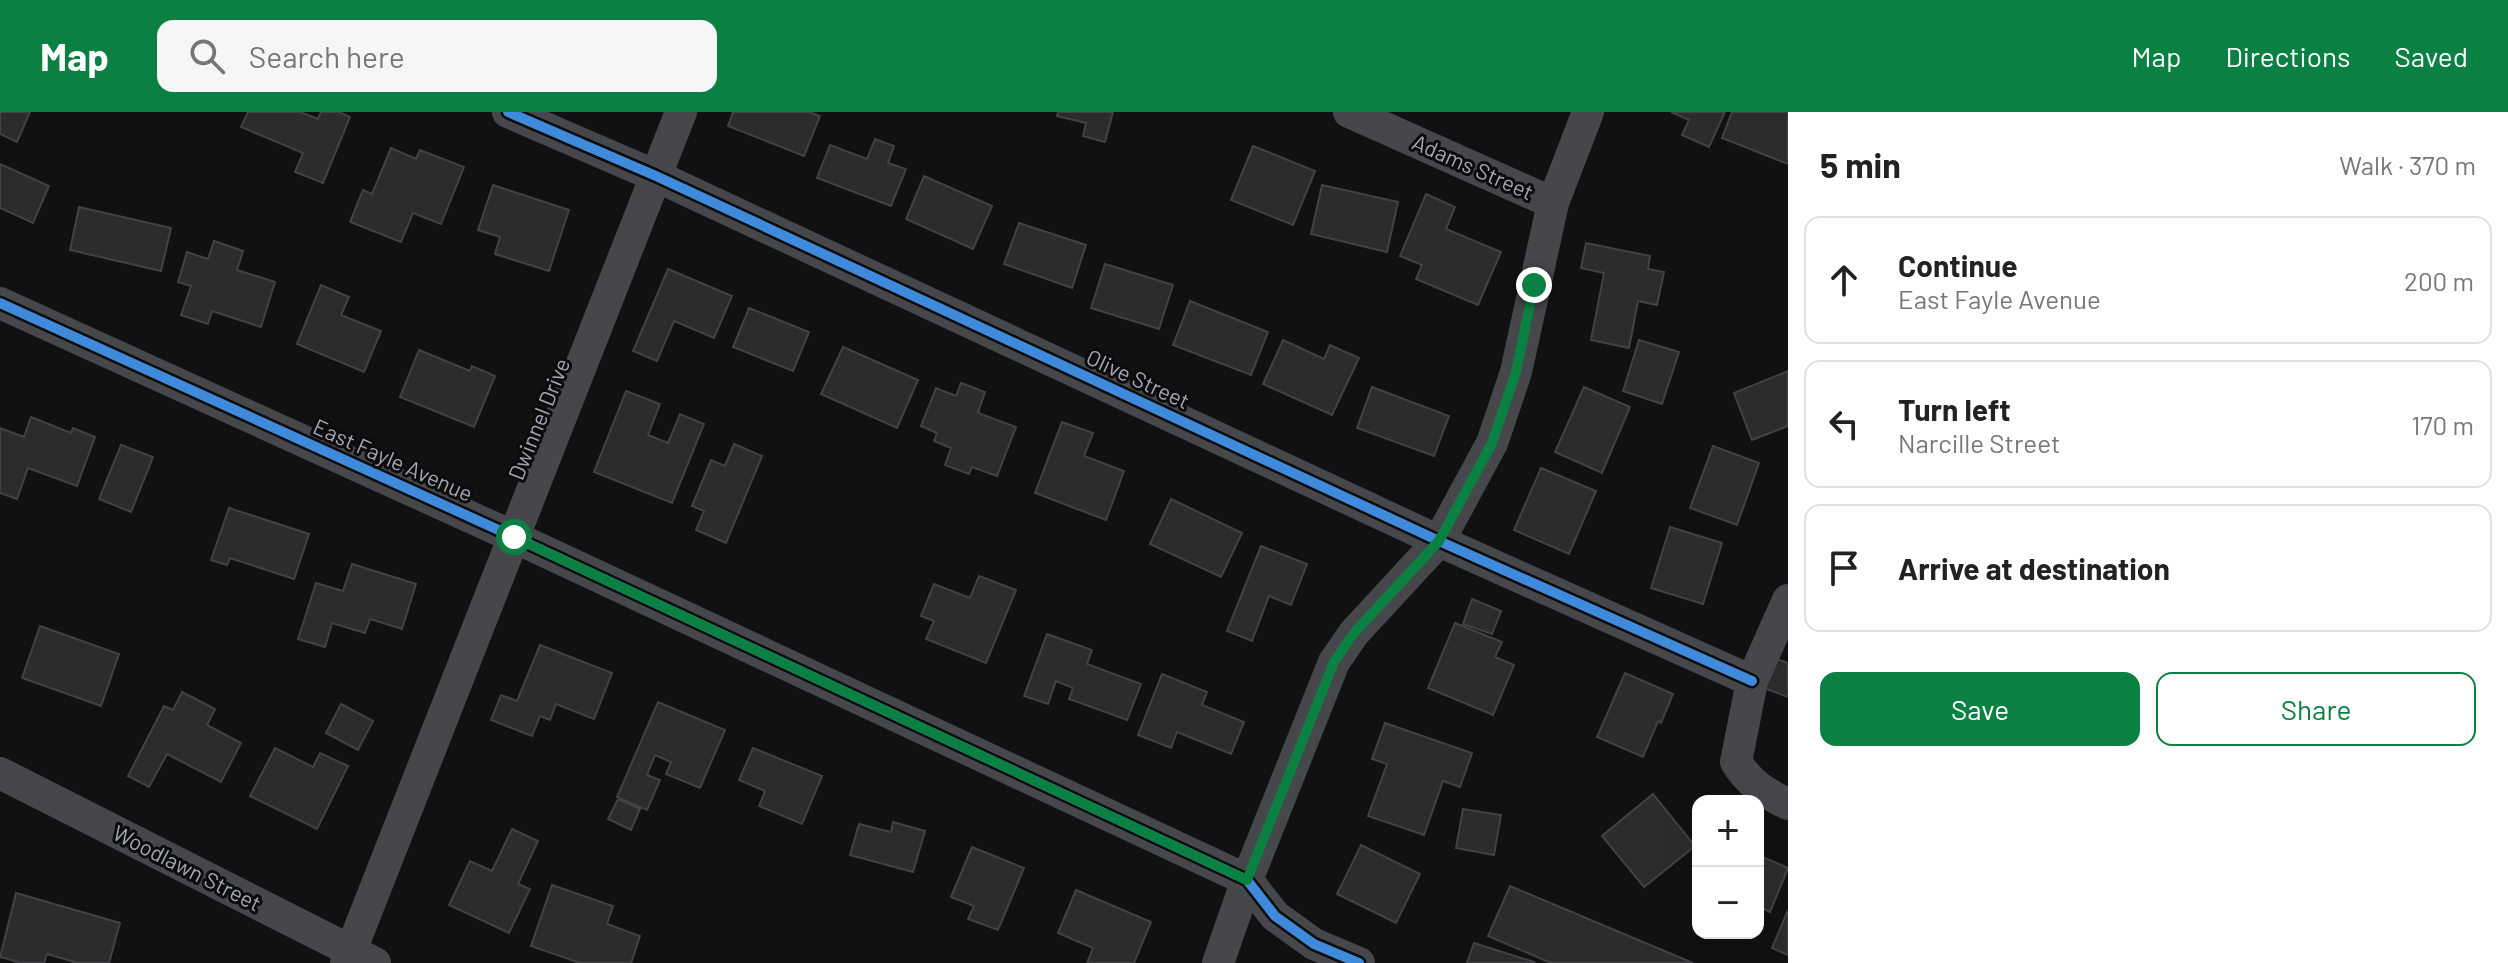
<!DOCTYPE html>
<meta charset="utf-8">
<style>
:root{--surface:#fff;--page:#f6f6f6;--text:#222;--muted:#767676;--line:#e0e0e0;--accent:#0b8043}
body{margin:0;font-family:Barlow,sans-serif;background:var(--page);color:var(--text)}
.controls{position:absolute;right:24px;bottom:24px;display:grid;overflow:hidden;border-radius:16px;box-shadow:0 8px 32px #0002}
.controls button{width:72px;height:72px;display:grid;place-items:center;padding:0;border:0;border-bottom:2px solid var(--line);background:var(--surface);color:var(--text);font:40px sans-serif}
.stop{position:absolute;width:24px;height:24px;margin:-18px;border:6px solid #0b8043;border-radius:50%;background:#fff}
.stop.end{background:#0b8043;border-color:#fff;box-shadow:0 2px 8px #0008}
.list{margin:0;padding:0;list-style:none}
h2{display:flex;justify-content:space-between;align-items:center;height:104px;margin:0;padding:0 32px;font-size:34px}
h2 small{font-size:26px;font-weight:400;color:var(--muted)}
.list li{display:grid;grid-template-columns:52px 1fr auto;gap:24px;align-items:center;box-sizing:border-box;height:128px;margin:0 16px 16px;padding:0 16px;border:2px solid var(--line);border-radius:16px}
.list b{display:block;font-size:30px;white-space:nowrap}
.list p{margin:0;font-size:26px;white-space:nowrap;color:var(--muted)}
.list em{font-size:26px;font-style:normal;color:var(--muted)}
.actions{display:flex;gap:16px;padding:24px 32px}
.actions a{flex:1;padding:18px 0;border:2px solid var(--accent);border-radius:16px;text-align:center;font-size:28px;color:var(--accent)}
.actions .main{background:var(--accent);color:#fff}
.icon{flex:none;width:44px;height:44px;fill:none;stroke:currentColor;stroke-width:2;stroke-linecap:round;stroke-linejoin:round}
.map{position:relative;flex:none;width:1788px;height:851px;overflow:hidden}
header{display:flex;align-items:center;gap:48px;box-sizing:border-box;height:112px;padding:0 40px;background:var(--accent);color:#fff}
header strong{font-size:38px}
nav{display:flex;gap:44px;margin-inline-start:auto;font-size:28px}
.search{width:560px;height:72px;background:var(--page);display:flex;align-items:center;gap:20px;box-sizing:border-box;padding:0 28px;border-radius:16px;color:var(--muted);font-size:30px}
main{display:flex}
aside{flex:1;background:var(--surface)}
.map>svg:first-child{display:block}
.building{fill:#2c2c2d;stroke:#414245;stroke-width:2}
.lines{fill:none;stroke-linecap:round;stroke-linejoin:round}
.minor{stroke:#46474a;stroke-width:32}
.cycleway-casing{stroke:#0c0c0d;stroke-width:15}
.cycleway{stroke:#408adc;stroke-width:10}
.route{stroke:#0b8043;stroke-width:10}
.labels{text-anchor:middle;stroke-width:6;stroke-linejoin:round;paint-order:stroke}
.street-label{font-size:22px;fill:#a3a8b2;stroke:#0c0c0d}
</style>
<header>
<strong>Map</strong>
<div class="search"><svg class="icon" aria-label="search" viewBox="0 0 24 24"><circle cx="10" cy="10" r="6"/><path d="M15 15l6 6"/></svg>Search here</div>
<nav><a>Map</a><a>Directions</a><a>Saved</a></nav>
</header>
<main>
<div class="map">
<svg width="1788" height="851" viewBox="0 0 1788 851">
<rect width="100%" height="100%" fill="#111112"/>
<path class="building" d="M 0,0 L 30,0 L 17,30 L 0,22 Z
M 248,0 L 300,0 L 318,7 L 321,0 L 339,0 L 350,5 L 323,71 L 295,60 L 303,41 L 241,15 Z
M 733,0 L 809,0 L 820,4 L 804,44 L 728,14 Z
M 1058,0 L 1113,0 L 1105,30 L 1083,24 L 1086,11 L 1057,4 Z
M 1671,0 L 1725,0 L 1709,35 L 1682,23 L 1689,8 Z
M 1732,0 L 1788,0 L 1788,52 L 1722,26 Z
M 875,27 L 894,34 L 888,51 L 906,57 L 891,94 L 817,66 L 830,33 L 867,47 Z
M 1253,34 L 1315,59 L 1293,113 L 1231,88 Z
M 391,36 L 416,47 L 420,38 L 464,55 L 441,112 L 413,101 L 401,130 L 350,110 L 363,78 L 372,82 Z
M 0,52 L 49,74 L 33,111 L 0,96 Z
M 924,64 L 992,94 L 973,137 L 906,107 Z
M 493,73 L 569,98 L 549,159 L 495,142 L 500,125 L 478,118 Z
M 1322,73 L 1398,90 L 1387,140 L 1311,122 Z
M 1426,82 L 1455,95 L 1446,117 L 1501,140 L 1478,193 L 1416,167 L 1422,153 L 1400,144 Z
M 79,95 L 171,116 L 161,159 L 70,138 Z
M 1019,111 L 1086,133 L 1072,176 L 1004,152 Z
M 214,129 L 243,139 L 237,158 L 275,170 L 261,215 L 212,199 L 208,212 L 181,203 L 191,174 L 178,170 L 187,140 L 208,147 Z
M 1586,131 L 1650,144 L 1648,157 L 1664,160 L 1657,193 L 1638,189 L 1629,236 L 1591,228 L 1604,161 L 1581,156 Z
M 1105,152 L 1173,173 L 1159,217 L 1091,196 Z
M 668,157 L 732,184 L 714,226 L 674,209 L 657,249 L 633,239 Z
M 321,173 L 349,185 L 341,203 L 381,219 L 364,260 L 297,232 Z
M 1190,189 L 1268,220 L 1251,263 L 1173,233 Z
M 749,196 L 809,220 L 793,259 L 733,235 Z
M 1283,228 L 1324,247 L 1330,233 L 1359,246 L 1332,303 L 1263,272 Z
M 1639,228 L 1679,240 L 1662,292 L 1623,279 Z
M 843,235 L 918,268 L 897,316 L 821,282 Z
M 419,238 L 470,259 L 472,254 L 495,264 L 474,315 L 400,285 Z
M 1788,259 L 1788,314 L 1752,328 L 1734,281 Z
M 961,271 L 985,280 L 978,301 L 1016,315 L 997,364 L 972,355 L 969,362 L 945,353 L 951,336 L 934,329 L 937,321 L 921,314 L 936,276 L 956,284 Z
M 1372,275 L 1449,304 L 1434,344 L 1357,316 Z
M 1584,275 L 1630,295 L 1602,361 L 1555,340 Z
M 626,279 L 660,292 L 648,323 L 668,331 L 680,302 L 704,312 L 672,391 L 594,360 Z
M 31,305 L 71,321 L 73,316 L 95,325 L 77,374 L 28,356 L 17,387 L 0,381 L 0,316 L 24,325 Z
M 1062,310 L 1093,321 L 1084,344 L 1124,359 L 1106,408 L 1035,381 Z
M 734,332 L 762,344 L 726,431 L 696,418 L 704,399 L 692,394 L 711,348 L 725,354 Z
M 121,333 L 153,345 L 131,400 L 99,387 Z
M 1713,334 L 1759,351 L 1737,413 L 1690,396 Z
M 1541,356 L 1596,379 L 1569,442 L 1514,418 Z
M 1171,387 L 1242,421 L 1221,465 L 1150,432 Z
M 229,396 L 309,422 L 294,467 L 230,446 L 227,453 L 211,448 Z
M 1670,415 L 1722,431 L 1703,492 L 1651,476 Z
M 1261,434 L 1307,452 L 1291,493 L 1269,484 L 1252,529 L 1227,519 Z
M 352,452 L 416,472 L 402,517 L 370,507 L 365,521 L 332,511 L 325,535 L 298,527 L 316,471 L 343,479 Z
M 979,464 L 1016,478 L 986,551 L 926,527 L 934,509 L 921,504 L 934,472 L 970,486 Z
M 1472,487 L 1501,499 L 1492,522 L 1463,512 Z
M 1455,511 L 1502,530 L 1495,545 L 1514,553 L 1493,603 L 1428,576 Z
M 40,514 L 119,542 L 101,594 L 22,566 Z
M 1047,522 L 1092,538 L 1087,552 L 1141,572 L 1127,608 L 1069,587 L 1073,576 L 1056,569 L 1048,592 L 1024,584 Z
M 540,533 L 612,561 L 594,607 L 556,592 L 550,608 L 540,604 L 532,624 L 491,608 L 501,583 L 517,589 Z
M 1772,545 L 1788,551 L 1788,585 L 1761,575 Z
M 1625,561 L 1673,582 L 1661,611 L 1658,609 L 1643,645 L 1597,625 Z
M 1162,562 L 1207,580 L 1202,593 L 1244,610 L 1231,642 L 1177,620 L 1171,636 L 1138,623 Z
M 182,580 L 215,597 L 207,613 L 241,631 L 221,670 L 167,642 L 149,675 L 128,664 L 164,594 L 173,598 Z
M 658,590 L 725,618 L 700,676 L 666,662 L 671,650 L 655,643 L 647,663 L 660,668 L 647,698 L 617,685 Z
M 341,592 L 373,609 L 358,638 L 326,621 Z
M 1385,611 L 1472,641 L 1460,675 L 1443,669 L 1424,723 L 1368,704 L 1387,652 L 1372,647 Z
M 275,636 L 313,655 L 320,641 L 348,654 L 317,717 L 250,684 Z
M 753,636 L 822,664 L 802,712 L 759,694 L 765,679 L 739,668 Z
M 1653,682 L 1695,734 L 1644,775 L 1602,724 Z
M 618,687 L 640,697 L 631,718 L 608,707 Z
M 1463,697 L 1501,703 L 1494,743 L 1456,736 Z
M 893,710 L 925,719 L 913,760 L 850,743 L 859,712 L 891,720 Z
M 512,717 L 538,729 L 518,772 L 530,777 L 509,821 L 449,793 L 470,749 L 492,759 Z
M 1361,733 L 1420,762 L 1396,811 L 1337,782 Z
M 972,735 L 1024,756 L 998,818 L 968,807 L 974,794 L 951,785 Z
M 1758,743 L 1788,756 L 1770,800 L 1758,794 Z
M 552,773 L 613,794 L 607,812 L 640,824 L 631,851 L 580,851 L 531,834 Z
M 1510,774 L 1693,851 L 1551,851 L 1488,824 Z
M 1076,778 L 1151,810 L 1134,851 L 1087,851 L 1093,836 L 1058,821 Z
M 16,781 L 120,811 L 109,851 L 78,851 L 47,842 L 44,851 L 22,851 L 0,845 Z
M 1788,798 L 1788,843 L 1772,836 Z
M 1474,831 L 1534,850 L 1533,851 L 1467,851 Z"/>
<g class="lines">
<path class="minor" d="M 508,0 L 656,64 L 1439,429 L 1752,569
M 1349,0 L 1553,91
M 0,191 L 514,425 L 1247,768 L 1275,804 L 1314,832 L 1359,851
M 1788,488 L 1752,569 L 1736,650 C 1749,671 1766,682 1788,692
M 0,661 L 375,851
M 346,851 L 681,0
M 1218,851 L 1247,768 L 1334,550 L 1354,521 L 1439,429 L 1492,331 L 1516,260 L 1553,91 L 1588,0"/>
<defs>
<path id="cycleway" d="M 508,0 L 656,64 L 1439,429 L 1752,569
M 0,191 L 514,425 L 1247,768 L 1275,804 L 1314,832 L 1359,851"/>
</defs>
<use href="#cycleway" class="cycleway-casing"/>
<use href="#cycleway" class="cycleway"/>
</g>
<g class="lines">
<path class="route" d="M 514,425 L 1247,768 L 1334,550 L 1354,521 L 1439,429 L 1492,331 L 1516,260 L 1534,173"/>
</g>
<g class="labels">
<g class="street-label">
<text transform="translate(1473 55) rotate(24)" y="8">Adams Street</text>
<text transform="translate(1138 267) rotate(25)" y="8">Olive Street</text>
<text transform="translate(539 307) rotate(-68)" y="8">Dwinnel Drive</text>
<text transform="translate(393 348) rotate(24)" y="8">East Fayle Avenue</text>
<text transform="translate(187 756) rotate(27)" y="8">Woodlawn Street</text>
</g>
</g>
</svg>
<div class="controls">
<button>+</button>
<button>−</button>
</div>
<div class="stop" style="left:514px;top:425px"></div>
<div class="stop end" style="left:1534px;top:173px"></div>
</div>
<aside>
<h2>5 min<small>Walk · 370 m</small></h2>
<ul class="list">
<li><svg class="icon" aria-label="ahead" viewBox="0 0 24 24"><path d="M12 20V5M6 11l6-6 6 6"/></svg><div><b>Continue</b><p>East Fayle Avenue</p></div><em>200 m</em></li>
<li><svg class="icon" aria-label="left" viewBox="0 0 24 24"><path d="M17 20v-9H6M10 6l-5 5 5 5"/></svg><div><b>Turn left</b><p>Narcille Street</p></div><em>170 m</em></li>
<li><svg class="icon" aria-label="arrive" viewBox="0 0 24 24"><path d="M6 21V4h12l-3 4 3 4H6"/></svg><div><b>Arrive at destination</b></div></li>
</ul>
<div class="actions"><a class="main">Save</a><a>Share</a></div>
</aside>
</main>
